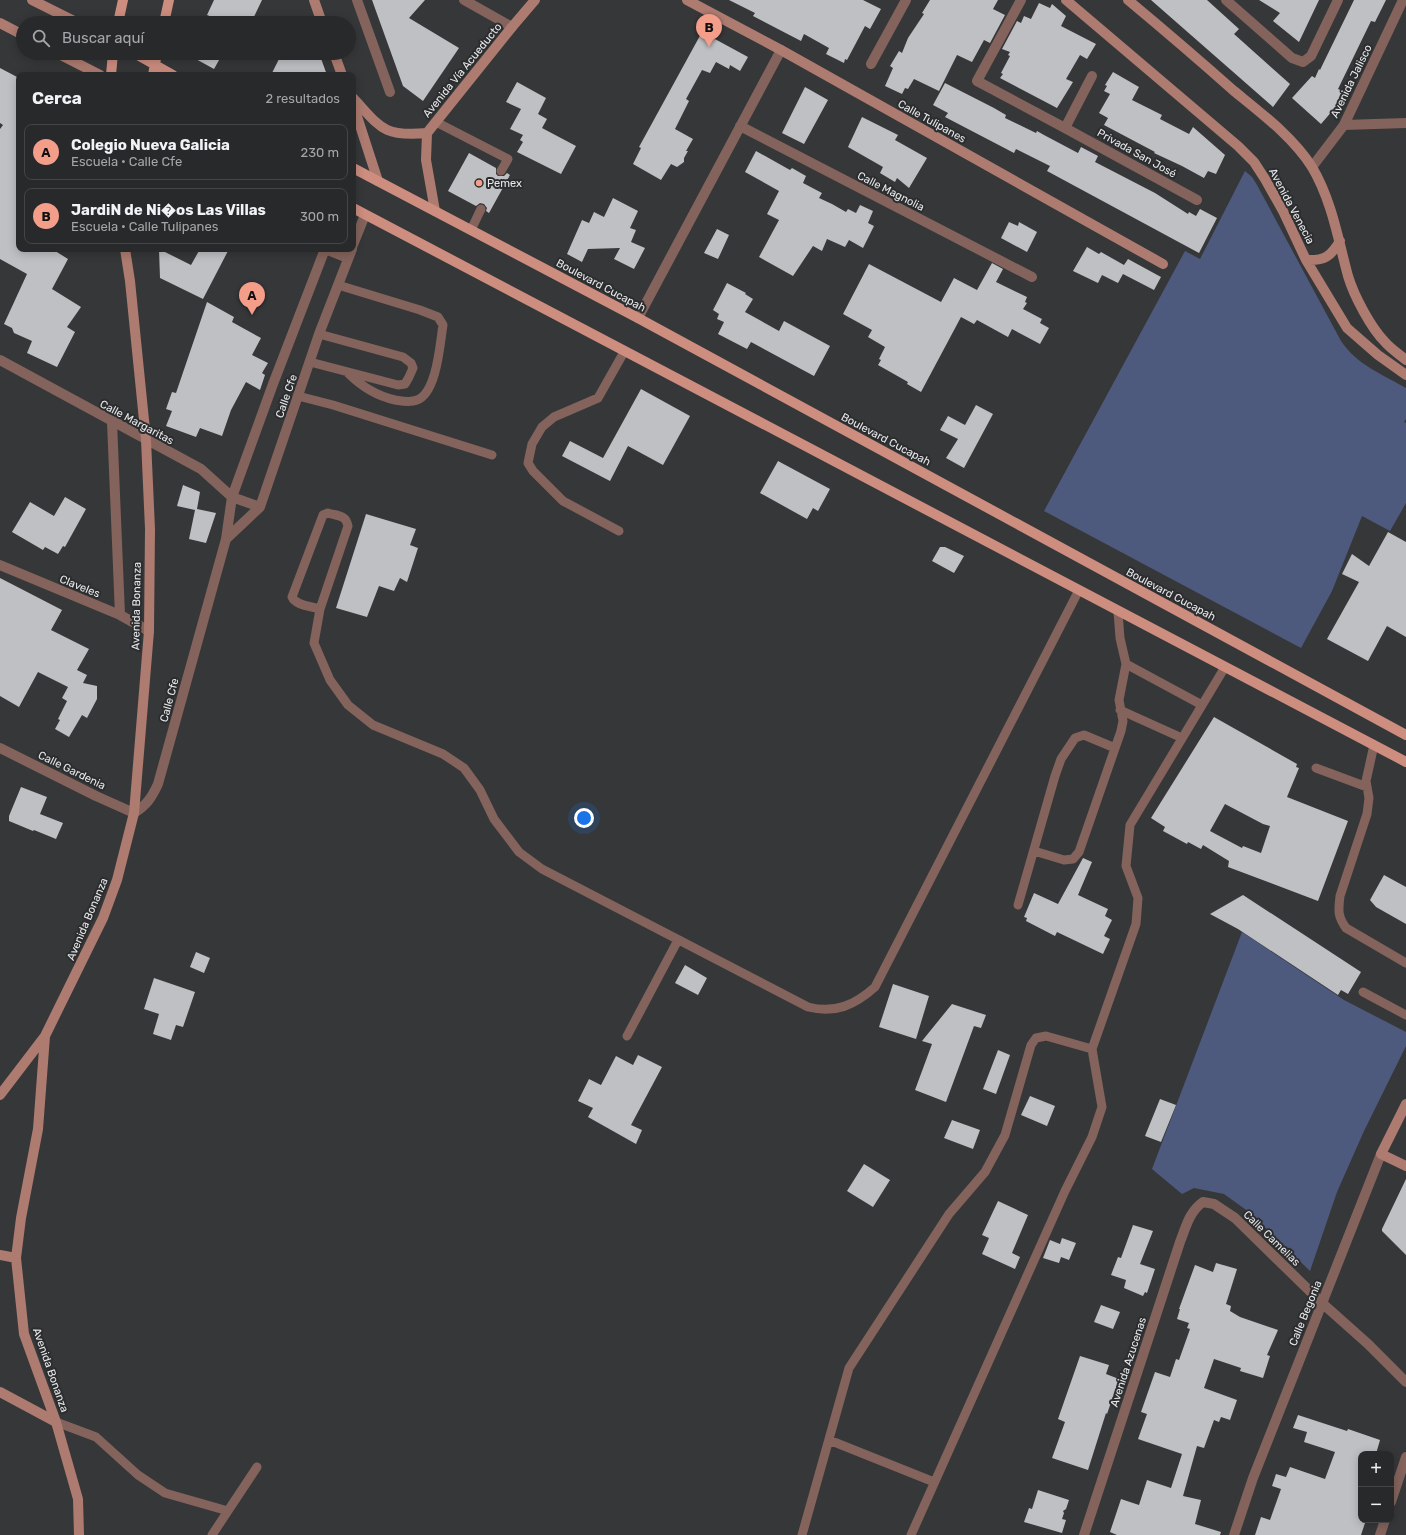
<!DOCTYPE html>
<html lang="es">
<meta charset="utf-8">
<style>
:root{--surface:#28292b;--page:#303133;--text:#f1f3f6;--muted:#a5a6a9;--line:#444547;--accent:#f49e8a}
body{margin:0;font-family:Rubik,sans-serif;background:var(--page);color:var(--text)}
.controls{position:absolute;right:12px;bottom:12px;display:grid;overflow:hidden;border-radius:8px;box-shadow:0 2px 10px #0003}
.controls button{width:36px;height:36px;display:grid;place-items:center;padding:0;border:0;border-bottom:1px solid var(--line);background:var(--surface);color:var(--text);font:20px sans-serif}
.you{position:absolute;left:584px;top:818px;width:14px;height:14px;margin:-10px;border:3px solid #fff;border-radius:50%;background:#1a73e8;box-shadow:0 0 0 6px #1a73e833}
.badge{display:grid;place-items:center;width:26px;height:26px;border-radius:50%;background:var(--accent);color:#111;font-size:13px;font-weight:700}
.pin{position:absolute;translate:-50% -33px;filter:drop-shadow(0 1px 2px #0008)}
.pin::after{content:'';position:absolute;top:21px;width:14px;height:12px;background:inherit;clip-path:polygon(0 0,100% 0,50% 100%)}
.list{margin:0;padding:0;list-style:none}
h2{display:flex;justify-content:space-between;align-items:center;height:52px;margin:0;padding:0 16px;font-size:17px}
h2 small{font-size:13px;font-weight:400;color:var(--muted)}
.list li{display:grid;grid-template-columns:26px 1fr auto;gap:12px;align-items:center;box-sizing:border-box;height:56px;margin:0 8px 8px;padding:0 8px;border:1px solid var(--line);border-radius:8px}
.list b{display:block;font-size:15px;white-space:nowrap}
.list p{margin:0;font-size:13px;white-space:nowrap;color:var(--muted)}
.list em{font-size:13px;font-style:normal;color:var(--muted)}
.icon{flex:none;width:22px;height:22px;fill:none;stroke:currentColor;stroke-width:2;stroke-linecap:round;stroke-linejoin:round}
.map{position:relative;flex:none;width:1406px;height:1535px;overflow:hidden}
.search{position:absolute;background:var(--surface);box-shadow:0 2px 10px #0003;left:16px;top:16px;width:340px;height:44px;display:flex;align-items:center;gap:10px;box-sizing:border-box;padding:0 14px;border-radius:22px;color:var(--muted);font-size:15px}
.panel{position:absolute;background:var(--surface);box-shadow:0 2px 10px #0003;left:16px;top:72px;width:340px;height:180px;border-radius:8px}
.map>svg:first-child{display:block}
.green{fill:#4e5a7d}
.building{fill:#bfc0c4;fill-rule:evenodd}
.lines{fill:none;stroke-linecap:round;stroke-linejoin:round}
.lane{stroke:#83635c;stroke-width:9}
.street{stroke:#83635c;stroke-width:10}
.secondary{stroke:#ad7b70;stroke-width:10}
.primary{stroke:#cd8d7f;stroke-width:10}
.poi-dot{fill:#f49e8a;stroke:#2c2d2f;stroke-width:1.5}
.labels{text-anchor:middle;stroke-width:4;stroke-linejoin:round;paint-order:stroke}
.street-label{font-size:11px;fill:#e8e9eb;stroke:#2c2d2f}
.poi-label{font-size:11px;fill:#e8e9eb;stroke:#2c2d2f;text-anchor:start}
</style>
<div class="map">
<svg width="1406" height="1535" viewBox="0 0 1406 1535">
<rect width="100%" height="100%" fill="#363739"/>
<path class="green" d="M 1245,171 L 1252,177 L 1257,185 L 1341,341 C 1357,365 1382,374 1406,388 L 1406,419 L 1404,422 L 1406,423 L 1406,503 L 1390,531 L 1362,516 L 1332,591 L 1301,648 L 1044,511 L 1185,251 L 1200,259 Z
M 1242,932 L 1344,1000 L 1406,1032 L 1406,1046 L 1364,1131 L 1337,1192 L 1310,1271 L 1249,1212 L 1224,1194 L 1194,1188 L 1182,1194 L 1152,1169 Z"/>
<path class="building" d="M 214,0 L 262,0 L 251,23 L 208,23 L 212,17 L 207,15 Z
M 372,0 L 425,0 L 409,18 L 459,48 L 423,101 L 403,86 Z
M 729,0 L 863,0 L 881,9 L 870,29 L 865,26 L 847,60 L 845,59 L 844,63 L 826,54 L 829,48 L 804,34 L 801,41 L 753,16 L 755,13 Z
M 930,0 L 998,0 L 993,9 L 1005,15 L 990,43 L 984,40 L 972,62 L 957,55 L 939,91 L 914,79 L 908,89 L 905,88 L 902,94 L 885,86 L 893,68 L 890,66 L 899,51 L 902,53 L 908,38 L 924,14 L 922,13 Z
M 1151,0 L 1207,0 L 1239,29 L 1234,34 L 1290,84 L 1273,107 Z
M 1259,0 L 1319,0 L 1299,42 L 1273,21 L 1280,13 Z
M 1354,0 L 1386,0 L 1375,22 L 1371,21 L 1338,89 L 1345,92 L 1340,102 L 1321,124 L 1292,98 L 1312,76 L 1315,78 L 1319,69 L 1320,70 Z
M 1039,3 L 1050,8 L 1052,4 L 1066,16 L 1061,26 L 1096,44 L 1087,59 L 1080,55 L 1066,79 L 1073,82 L 1057,108 L 1000,78 L 1003,74 L 1001,73 L 1010,56 L 1008,55 L 1010,52 L 1002,49 L 1017,21 L 1021,23 L 1024,16 L 1031,19 Z
M 702,32 L 748,57 L 740,71 L 730,65 L 729,69 L 716,62 L 710,73 L 702,70 L 686,99 L 689,101 L 675,129 L 693,139 L 686,151 L 688,151 L 684,158 L 684,162 L 677,167 L 671,164 L 661,180 L 633,164 L 641,148 L 639,147 Z
M 185,53 L 223,53 L 214,69 Z
M 282,53 L 319,53 L 327,75 L 271,75 Z
M 0,68 L 19,78 L 19,249 L 52,249 L 68,259 L 52,289 L 81,307 L 67,327 L 75,332 L 57,367 L 27,353 L 32,341 L 14,333 L 12,328 L 4,324 L 27,274 L 0,259 L 0,129 L 3,125 L 0,123 Z
M 1113,72 L 1139,87 L 1132,100 L 1162,115 L 1160,119 L 1189,134 L 1193,127 L 1225,155 L 1216,174 L 1208,171 L 1204,178 L 1182,166 L 1154,153 L 1155,152 L 1104,125 L 1108,118 L 1099,113 L 1110,94 L 1104,91 L 1107,86 L 1105,85 Z
M 517,82 L 546,98 L 538,114 L 547,119 L 542,128 L 576,146 L 561,174 L 517,152 L 523,142 L 520,140 L 523,135 L 510,129 L 521,109 L 506,102 Z
M 945,83 L 994,108 L 1006,115 L 1005,118 L 1036,133 L 1037,131 L 1044,135 L 1078,153 L 1081,147 L 1098,156 L 1095,162 L 1155,193 L 1188,214 L 1189,212 L 1196,216 L 1200,209 L 1217,218 L 1199,253 L 1047,171 L 1050,166 L 1016,149 L 1014,153 L 945,117 L 948,113 L 933,105 Z
M 805,87 L 828,100 L 804,144 L 782,133 Z
M 862,117 L 898,135 L 895,140 L 927,158 L 909,188 L 897,178 L 895,182 L 880,173 L 883,167 L 848,147 Z
M 756,151 L 790,170 L 792,168 L 806,176 L 803,183 L 822,193 L 819,198 L 832,204 L 846,212 L 848,209 L 856,213 L 860,205 L 873,211 L 868,223 L 874,226 L 863,248 L 849,240 L 845,247 L 827,239 L 822,251 L 813,246 L 793,276 L 759,257 L 779,220 L 767,214 L 779,191 L 745,172 Z
M 469,153 L 496,168 L 496,174 L 498,176 L 504,176 L 507,173 L 510,175 L 489,213 L 486,211 L 487,208 L 484,204 L 480,203 L 476,206 L 448,191 Z
M 613,198 L 638,211 L 630,228 L 636,230 L 631,242 L 645,248 L 634,269 L 614,259 L 620,248 L 588,249 L 582,262 L 567,254 L 582,220 L 589,223 L 594,212 L 604,217 Z
M 1009,222 L 1018,226 L 1019,222 L 1037,232 L 1027,252 L 1001,238 Z
M 717,229 L 729,235 L 718,259 L 704,253 Z
M 1087,247 L 1099,254 L 1101,252 L 1124,265 L 1128,259 L 1161,277 L 1154,290 L 1123,274 L 1118,283 L 1102,275 L 1098,283 L 1073,271 Z
M 159,249 L 191,265 L 200,249 L 229,249 L 203,299 L 160,278 Z
M 992,263 L 1003,269 L 996,282 L 1027,297 L 1025,302 L 1027,303 L 1023,309 L 1042,319 L 1040,323 L 1049,328 L 1040,344 L 1012,329 L 1008,337 L 977,320 L 974,324 L 961,317 L 921,392 L 907,384 L 908,382 L 878,365 L 881,360 L 879,359 L 885,347 L 868,337 L 872,330 L 843,314 L 869,264 L 941,302 L 954,278 L 977,290 Z
M 727,283 L 746,293 L 745,294 L 753,299 L 745,312 L 779,331 L 784,321 L 830,346 L 814,376 L 751,342 L 747,349 L 718,334 L 724,322 L 717,319 L 719,314 L 713,310 Z
M 207,302 L 234,317 L 232,322 L 261,338 L 252,355 L 268,363 L 262,373 L 265,375 L 260,390 L 246,382 L 231,410 L 222,436 L 200,428 L 196,437 L 166,426 L 172,411 L 166,409 L 172,392 L 176,393 Z
M 641,389 L 690,416 L 663,465 L 628,446 L 610,481 L 562,456 L 570,441 L 603,458 Z
M 976,405 L 993,414 L 964,468 L 946,458 L 958,439 L 940,430 L 948,416 L 965,425 Z
M 778,461 L 830,489 L 818,511 L 813,508 L 807,519 L 760,493 Z
M 183,485 L 200,492 L 197,509 L 216,513 L 206,543 L 189,539 L 195,510 L 177,506 Z
M 65,497 L 86,509 L 65,547 L 63,546 L 58,554 L 45,547 L 43,550 L 12,532 L 30,502 L 54,516 Z
M 366,514 L 416,529 L 410,545 L 418,548 L 407,582 L 400,578 L 394,591 L 379,586 L 367,617 L 336,608 Z
M 1388,532 L 1406,542 L 1406,637 L 1387,626 L 1368,661 L 1327,639 L 1359,582 L 1342,574 L 1352,554 L 1369,566 Z
M 940,547 L 945,547 L 964,556 L 954,573 L 932,561 Z
M 0,578 L 62,610 L 51,630 L 89,649 L 77,670 L 87,675 L 83,683 L 97,686 L 97,699 L 87,718 L 82,715 L 69,737 L 55,729 L 60,720 L 58,719 L 67,701 L 62,698 L 68,687 L 38,672 L 19,707 L 0,696 Z
M 1214,717 L 1297,764 L 1296,767 L 1299,768 L 1287,797 L 1348,821 L 1318,901 L 1228,867 L 1229,861 L 1203,845 L 1201,849 L 1188,842 L 1187,844 L 1163,831 L 1165,827 L 1151,818 ZM 1225,804 L 1263,824 L 1270,826 L 1261,853 L 1243,846 L 1242,848 L 1210,831 Z
M 21,787 L 47,797 L 40,814 L 63,823 L 56,839 L 34,830 L 33,831 L 9,821 L 9,816 Z
M 1083,858 L 1092,862 L 1078,895 L 1108,909 L 1105,916 L 1112,920 L 1104,936 L 1110,939 L 1103,954 L 1057,932 L 1055,936 L 1026,921 L 1027,918 L 1024,917 L 1034,893 L 1058,904 Z
M 1384,875 L 1406,887 L 1406,924 L 1376,907 L 1370,900 Z
M 1243,895 L 1361,972 L 1348,994 L 1341,990 L 1338,995 L 1238,929 L 1210,914 Z
M 196,952 L 210,958 L 204,973 L 190,967 Z
M 685,965 L 707,978 L 698,995 L 675,983 Z
M 154,978 L 195,992 L 183,1027 L 176,1025 L 171,1040 L 153,1034 L 159,1014 L 144,1009 Z
M 893,984 L 929,996 L 916,1039 L 879,1027 Z
M 952,1004 L 986,1015 L 981,1028 L 974,1026 L 946,1102 L 915,1090 L 932,1044 L 922,1041 Z
M 998,1050 L 1010,1055 L 996,1094 L 983,1089 Z
M 638,1055 L 662,1067 L 631,1125 L 642,1130 L 636,1144 L 588,1117 L 593,1108 L 578,1101 L 589,1079 L 601,1085 L 616,1056 L 633,1065 Z
M 1030,1096 L 1055,1106 L 1047,1126 L 1021,1115 Z
M 1160,1099 L 1176,1105 L 1161,1142 L 1145,1136 Z
M 952,1120 L 980,1130 L 973,1149 L 944,1138 Z
M 864,1164 L 890,1180 L 873,1207 L 847,1191 Z
M 1406,1179 L 1406,1255 L 1382,1231 L 1382,1229 Z
M 998,1201 L 1028,1215 L 1012,1253 L 1020,1257 L 1015,1269 L 982,1254 L 989,1238 L 982,1235 Z
M 1133,1225 L 1153,1231 L 1140,1264 L 1155,1269 L 1147,1293 L 1145,1292 L 1143,1296 L 1124,1288 L 1126,1280 L 1111,1275 L 1118,1257 L 1121,1258 Z
M 1062,1238 L 1076,1243 L 1069,1260 L 1061,1257 L 1059,1263 L 1043,1258 L 1050,1240 L 1060,1244 Z
M 1216,1263 L 1237,1269 L 1226,1304 L 1231,1306 L 1230,1311 L 1240,1317 L 1278,1330 L 1267,1355 L 1270,1356 L 1263,1378 L 1240,1371 L 1241,1368 L 1214,1359 L 1204,1388 L 1237,1400 L 1230,1420 L 1221,1417 L 1219,1422 L 1214,1420 L 1204,1448 L 1197,1446 L 1183,1496 L 1201,1500 L 1195,1524 L 1221,1532 L 1220,1535 L 1117,1535 L 1110,1532 L 1121,1499 L 1139,1505 L 1147,1480 L 1171,1488 L 1182,1454 L 1138,1439 L 1147,1414 L 1141,1412 L 1155,1372 L 1170,1377 L 1176,1359 L 1179,1360 L 1190,1329 L 1187,1328 L 1189,1323 L 1177,1319 L 1180,1309 L 1179,1309 L 1195,1265 L 1213,1272 Z
M 1101,1305 L 1120,1312 L 1113,1329 L 1094,1322 Z
M 1080,1356 L 1109,1365 L 1106,1374 L 1119,1379 L 1107,1414 L 1106,1413 L 1088,1470 L 1052,1458 L 1065,1422 L 1058,1419 Z
M 1298,1415 L 1347,1431 L 1348,1429 L 1380,1440 L 1376,1454 L 1361,1454 L 1361,1520 L 1366,1520 L 1361,1535 L 1255,1535 L 1261,1517 L 1270,1520 L 1281,1489 L 1272,1486 L 1276,1474 L 1286,1477 L 1290,1467 L 1325,1479 L 1335,1452 L 1304,1442 L 1307,1432 L 1293,1428 Z
M 1038,1490 L 1069,1500 L 1066,1509 L 1063,1511 L 1064,1513 L 1062,1519 L 1066,1520 L 1062,1533 L 1024,1522 L 1029,1508 L 1032,1509 Z"/>
<g class="lines">
<path class="lane" d="M 436,122 L 508,159 L 501,171
M 471,230 L 481,209
M 338,285 L 420,310 L 438,317 L 443,325 C 440,343 437,393 417,400 C 410,403 402,401 395,400 C 377,396 361,386 348,373
M 310,362 L 398,385 L 405,384 L 409,377 L 413,368 L 411,363 L 403,357 L 319,334
M 298,396 L 333,405 L 492,455
M 619,531 L 563,501 L 533,471 L 528,463 L 532,444 L 542,427 L 554,417 L 598,398 L 624,352
M 320,609 L 348,526 C 346,515 338,516 328,513 L 323,515 L 292,597 C 296,606 311,606 320,609 L 314,643 L 330,680 L 348,705 L 373,725 L 443,754 L 464,768 L 480,790 L 494,819 L 519,852 L 542,869 L 808,1007 C 835,1014 855,1005 875,987 L 1079,590
M 1126,664 L 1202,705
M 1120,710 L 1182,738
M 1374,745 L 1366,781 L 1369,798 L 1367,814 L 1340,896 C 1338,911 1338,917 1346,928 L 1406,963
M 1316,768 L 1367,787
M 1034,851 L 1064,860 L 1073,859 L 1079,852 L 1121,731 L 1123,721 L 1119,700 L 1126,664 L 1120,638 L 1118,612
M 1018,905 L 1055,776 L 1061,759 L 1075,738 L 1084,735 L 1115,748
M 1363,992 L 1406,1015
M 627,1036 L 678,940
M 56,1422 L 96,1437 L 138,1475 L 165,1493 L 228,1511
M 829,1440 L 934,1482
M 212,1535 L 257,1467
M 802,1535 L 849,1368 L 949,1214 L 985,1172 L 1005,1135 L 1031,1045 L 1036,1038 L 1046,1036 L 1092,1049 L 1136,924 L 1138,898 L 1126,866 L 1130,825 L 1225,667
M 911,1535 L 1065,1191 L 1092,1137 L 1102,1107 L 1092,1049"/>
<path class="street" d="M 357,0 L 390,92
M 464,0 L 512,27
M 1021,0 L 977,81 L 1065,128 L 1197,200
M 1226,0 L 1292,58 L 1303,62 L 1311,56 L 1338,0
M 871,64 L 906,0
M 1344,125 L 1406,123
M 740,126 L 1032,277
M 1065,128 L 1092,76
M 1312,167 L 1344,125 L 1403,0
M 353,245 L 365,215
M 325,249 L 348,258
M 638,318 L 781,50
M 0,360 L 201,469 L 232,497 L 260,507
M 112,422 L 120,615
M 226,539 L 260,507 L 319,334 L 352,249
M 0,565 L 120,615 L 149,631
M 0,748 L 96,796 L 134,813 C 147,805 152,797 158,784 L 226,539 L 232,497 L 273,384 L 325,249
M 1391,1502 L 1406,1457
M 1084,1535 L 1180,1242 C 1186,1227 1189,1212 1203,1202 L 1214,1204 L 1235,1218 L 1322,1303 L 1368,1344 L 1406,1382
M 1234,1535 L 1253,1478 L 1381,1154
M 1380,1535 L 1385,1520"/>
<path class="secondary" d="M 32,0 L 78,23
M 314,0 L 322,23
M 687,0 L 781,50 L 1163,264
M 1066,0 L 1238,146 L 1254,162 L 1265,179 L 1283,211 L 1306,260 L 1347,328 L 1378,355 L 1406,375
M 1128,0 C 1164,30 1199,60 1234,91 C 1261,113 1293,137 1312,167 C 1332,201 1338,239 1348,276 C 1354,296 1371,328 1385,342 C 1391,349 1399,354 1406,360
M 0,23 L 23,35
M 57,53 L 100,75
M 334,53 L 342,75
M 353,98 C 381,128 383,137 427,133
M 353,104 L 378,181
M 435,211 L 426,160 L 427,133 L 512,27 L 535,0
M 1306,260 C 1325,261 1331,256 1340,241
M 0,1095 L 45,1036
M 1406,1104 L 1381,1154 L 1406,1166
M 0,1255 L 16,1258
M 0,1392 L 56,1422
M 79,1535 L 78,1499 L 56,1422 L 24,1334 L 16,1258 L 21,1218 L 38,1129 L 45,1036 L 103,918 L 117,880 L 134,813 L 149,631 L 150,529 L 146,440 L 130,281 L 125,249"/>
<path class="primary" d="M 118,23 L 123,0
M 164,23 L 169,0
M 134,53 L 173,75
M 111,75 L 113,53
M 153,75 L 157,53
M 353,168 L 638,318 L 1406,735
M 353,208 L 1406,762"/>
</g>
<circle class="poi-dot" cx="479" cy="183" r="4"/>
<g class="labels">
<g class="street-label">
<text transform="translate(462 70) rotate(-51)" y="4">Avenida Vía Acueducto</text>
<text transform="translate(1351 81) rotate(-64)" y="4">Avenida Jalisco</text>
<text transform="translate(932 121) rotate(29)" y="4">Calle Tulipanes</text>
<text transform="translate(1137 153) rotate(29)" y="4">Privada San José</text>
<text transform="translate(891 191) rotate(27)" y="4">Calle Magnolia</text>
<text transform="translate(1292 206) rotate(62)" y="4">Avenida Venecia</text>
<text transform="translate(601 285) rotate(28)" y="4">Boulevard Cucapah</text>
<text transform="translate(286 396) rotate(-71)" y="4">Calle Cfe</text>
<text transform="translate(137 422) rotate(28)" y="4">Calle Margaritas</text>
<text transform="translate(886 439) rotate(28)" y="4">Boulevard Cucapah</text>
<text transform="translate(80 586) rotate(22)" y="4">Claveles</text>
<text transform="translate(1171 594) rotate(28)" y="4">Boulevard Cucapah</text>
<text transform="translate(136 606) rotate(-89)" y="4">Avenida Bonanza</text>
<text transform="translate(169 700) rotate(-75)" y="4">Calle Cfe</text>
<text transform="translate(72 770) rotate(26)" y="4">Calle Gardenia</text>
<text transform="translate(87 919) rotate(-67)" y="4">Avenida Bonanza</text>
<text transform="translate(1272 1238) rotate(44)" y="4">Calle Camelias</text>
<text transform="translate(1305 1313) rotate(-68)" y="4">Calle Begonia</text>
<text transform="translate(1128 1362) rotate(-72)" y="4">Avenida Azucenas</text>
<text transform="translate(51 1370) rotate(71)" y="4">Avenida Bonanza</text>
</g>
<g class="poi-label">
<text x="487" y="187">Pemex</text>
</g>
</g>
</svg>
<div class="controls">
<button>+</button>
<button>−</button>
</div>
<div class="you"></div>
<div class="pin badge" style="left:252px;top:315px">A</div>
<div class="pin badge" style="left:709px;top:47px">B</div>
<div class="search"><svg class="icon" aria-label="search" viewBox="0 0 24 24"><circle cx="10" cy="10" r="6"/><path d="M15 15l6 6"/></svg>Buscar aquí</div>
<section class="panel">
<h2>Cerca<small>2 resultados</small></h2>
<ul class="list">
<li><span class="badge">A</span><div><b>Colegio Nueva Galicia</b><p>Escuela · Calle Cfe</p></div><em>230 m</em></li>
<li><span class="badge">B</span><div><b>JardiN de Ni�os Las Villas</b><p>Escuela · Calle Tulipanes</p></div><em>300 m</em></li>
</ul>
</section>
</div>
